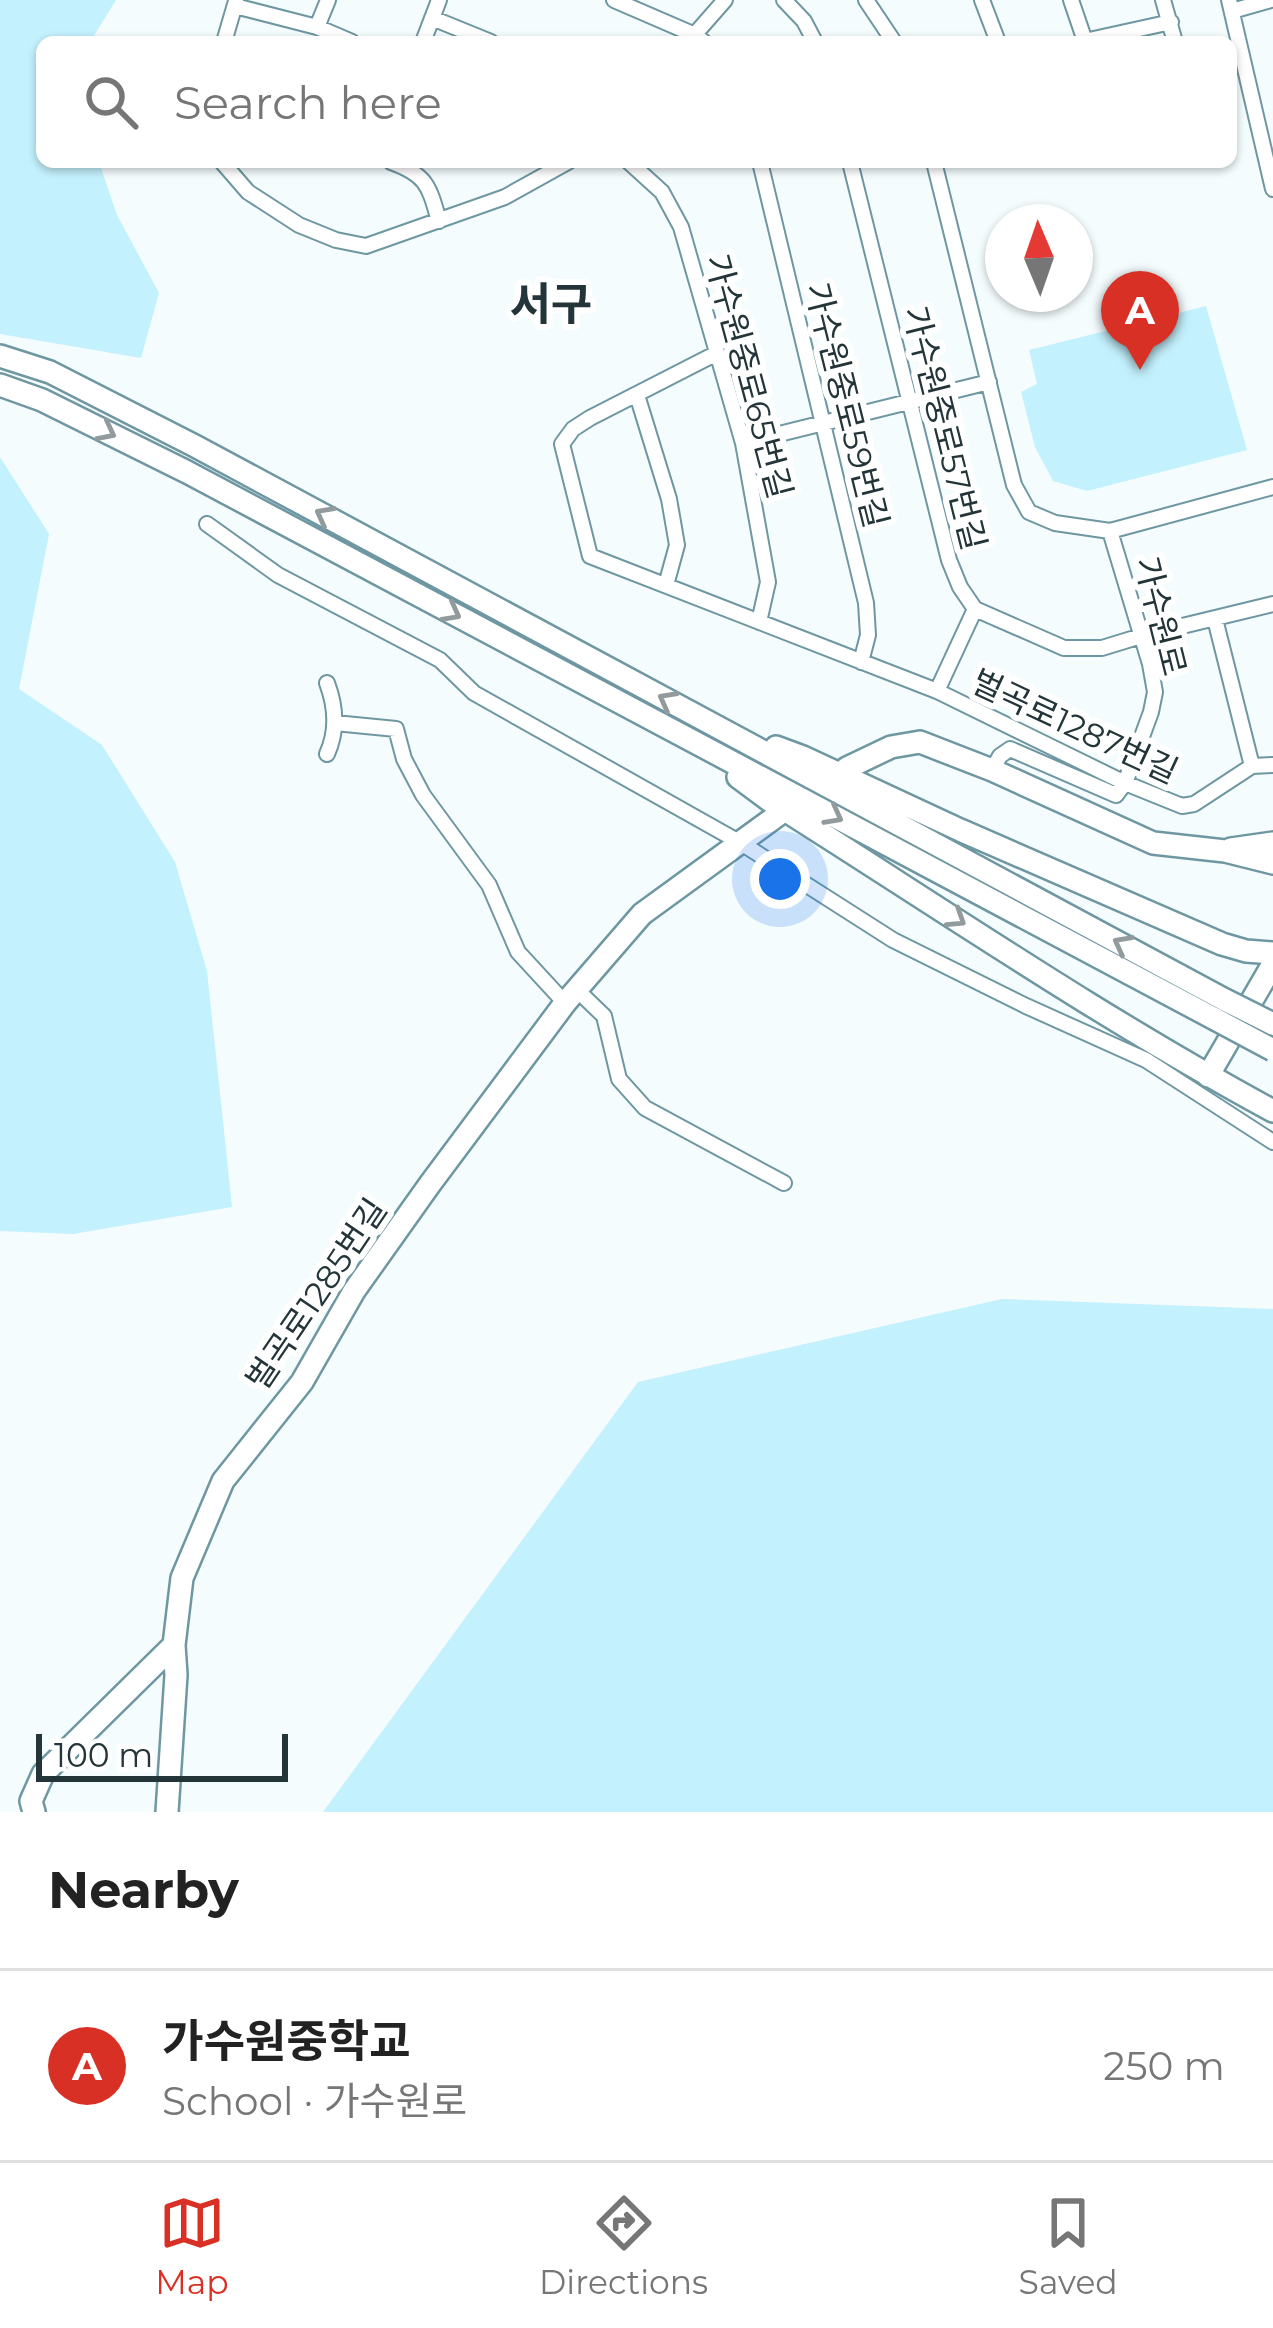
<!DOCTYPE html>
<meta charset="utf-8">
<style>
:root{--surface:#fff;--page:#f6f6f6;--text:#222;--muted:#767676;--line:#e0e0e0;--accent:#d93025}
body{margin:0;font-family:Montserrat,"Noto Sans KR",sans-serif;background:var(--page);color:var(--text)}
.compass{position:absolute;left:985px;top:204px;width:108px;height:108px;border-radius:50%;background:var(--surface);box-shadow:0 3px 9px #0004;rotate:358deg}
.scale{position:absolute;left:36px;bottom:30px;width:252px;box-sizing:border-box;padding-left:12px;border:6px solid #233539;border-top:0;font-size:33px;line-height:42px;white-space:nowrap;color:#233539;-webkit-text-stroke:9px #fff;paint-order:stroke}
.you{position:absolute;left:780px;top:879px;width:42px;height:42px;margin:-30px;border:9px solid #fff;border-radius:50%;background:#1a73e8;box-shadow:0 0 0 18px #1a73e833}
.badge{display:grid;place-items:center;width:78px;height:78px;border-radius:50%;background:var(--accent);color:#fff;font-size:39px;font-weight:700}
.pin{position:absolute;translate:-50% -99px;filter:drop-shadow(0 3px 6px #0008)}
.pin::after{content:'';position:absolute;top:63px;width:42px;height:36px;background:inherit;clip-path:polygon(0 0,100% 0,50% 100%)}
.list{margin:0;padding:0;list-style:none}
h2{display:flex;justify-content:space-between;align-items:center;height:156px;margin:0;padding:0 48px;font-size:51px}
h2 small{font-size:39px;font-weight:400;color:var(--muted)}
.list li{display:grid;grid-template-columns:78px 1fr auto;gap:36px;align-items:center;box-sizing:border-box;height:192px;padding:0 48px;border-top:3px solid var(--line)}
.list b{display:block;font-size:45px;white-space:nowrap}
.list p{margin:0;font-size:39px;white-space:nowrap;color:var(--muted)}
.list em{font-size:39px;font-style:normal;color:var(--muted)}
.icon{flex:none;width:66px;height:66px;fill:none;stroke:currentColor;stroke-width:2;stroke-linecap:round;stroke-linejoin:round}
.map{position:relative;flex:none;width:1273px;height:1812px;overflow:hidden}
.search{position:absolute;background:var(--surface);box-shadow:0 3px 9px #0004;left:36px;right:36px;top:36px;height:132px;display:flex;align-items:center;gap:30px;box-sizing:border-box;padding:0 42px;border-radius:18px;color:var(--muted);font-size:45px}
.sheet{height:348px;background:var(--surface)}
nav{display:flex;justify-content:space-around;align-items:center;box-sizing:border-box;height:168px;border-top:3px solid var(--line);background:var(--surface);font-size:33px;color:var(--muted)}
nav a{display:grid;justify-items:center;gap:6px}
nav .on{color:var(--accent)}
.map>svg:first-child{display:block}
.green{fill:#c3f1fd}
.lines{fill:none;stroke-linecap:round;stroke-linejoin:round}
.street-casing{stroke:#6e97a2;stroke-width:18}
.secondary-casing{stroke:#6e97a2;stroke-width:26}
.street{stroke:#fff;stroke-width:14}
.secondary{stroke:#fff;stroke-width:21}
.secondary-bridge-casing{stroke:#6e97a2;stroke-width:26;stroke-linecap:butt}
.secondary-bridge{stroke:#fff;stroke-width:21}
.oneway{stroke:#919a9c}
.labels{text-anchor:middle;stroke-width:12;stroke-linejoin:round;paint-order:stroke}
.street-label{font-size:33px;fill:#233539;stroke:#fff}
.district-label{font-size:45px;font-weight:bold;fill:#233539;stroke:#fff}
</style>
<div class="map">
<svg width="1273" height="1812" viewBox="0 0 1273 1812">
<rect width="100%" height="100%" fill="#f4fcfe"/>
<path class="green" d="M 0,0 L 116,0 L 90,42 L 42,42 L 42,162 L 99,162 L 117,215 L 159,293 L 141,358 L 0,334 Z
M 1206,306 L 1247,450 L 1087,491 L 1053,481 L 1035,447 L 1021,392 L 1037,384 L 1029,350 Z
M 0,457 L 49,534 L 19,689 L 102,745 L 175,862 L 207,971 L 232,1207 L 73,1234 L 0,1231 Z
M 1002,1299 L 1273,1309 L 1273,1812 L 323,1812 L 638,1382 Z"/>
<g class="lines">
<defs>
<path id="street" d="M 614,0 L 695,35 L 704,42
M 784,0 L 804,21 L 815,42
M 866,0 L 894,42
M 982,0 L 998,42
M 1071,0 L 1085,41
M 1163,0 L 1175,42
M 1229,0 L 1273,189
M 235,6 L 317,27 L 352,42
M 1232,11 L 1271,0
M 432,18 L 491,42
M 317,27 L 328,0
M 689,41 L 725,0
M 224,42 L 236,1
M 423,42 L 439,0
M 1080,42 L 1171,22
M 222,162 L 248,192 L 299,225 L 336,240 L 366,246 L 505,197 L 568,162
M 391,162 C 427,175 429,186 439,221
M 629,162 L 662,192 L 681,227 L 743,443 L 768,582 L 759,622
M 760,162 L 866,603 L 868,635 L 861,662
M 850,162 L 949,560 L 960,587 L 975,609 L 1064,648 L 1102,648 L 1141,636 L 1273,604
M 934,162 L 1014,485 L 1029,512 L 1055,523 L 1110,531 L 1273,487
M 717,353 L 590,418 L 573,429 L 562,444 L 590,556 L 937,691 L 1125,783 L 1182,806 L 1194,804 L 1252,766 L 1273,765
M 637,395 L 669,499 L 677,545 L 666,585
M 743,443 L 989,382
M 207,524 L 278,575 L 440,660 L 474,693 L 741,843 L 893,940 L 1026,1006 L 1146,1060 L 1273,1142
M 1215,619 L 1252,766
M 937,691 L 975,609
M 335,723 L 396,729 L 404,759 L 423,795 L 489,885 L 518,952 L 565,1003
M 327,754 C 338,730 336,707 327,683
M 992,770 L 1000,756 L 1010,749 L 1116,795 L 1125,783 L 1151,712 L 1155,692 L 1150,664 L 1110,531
M 577,990 L 604,1016 L 619,1079 L 645,1108 L 784,1183"/>
<path id="secondary" d="M 0,356 L 50,372 L 195,446 L 1225,1000
M 0,385 L 42,400 L 187,472 L 1215,1019
M 776,747 L 803,757 L 960,830 L 1222,944 L 1246,951 L 1273,953
M 847,768 L 891,747 L 920,742 L 992,770 L 1153,843 L 1225,851 L 1273,863
M 738,777 L 769,800 C 936,905 1099,1017 1273,1111
M 1231,849 L 1273,843
M 1208,1076 L 1273,964
M 34,1812 L 31,1801 L 43,1774 L 174,1645
M 167,1812 L 176,1675 L 174,1645 L 182,1578 L 223,1481 L 302,1382 L 354,1291 L 430,1184 L 565,1003 L 642,914 L 778,815"/>
</defs>
<use href="#street" class="street-casing"/>
<use href="#secondary" class="secondary-casing"/>
<use href="#street" class="street"/>
<use href="#secondary" class="secondary"/>
<defs>
<path id="secondary-bridge" d="M 1225,1000 L 1273,1024
M 1215,1019 L 1273,1050"/>
</defs>
<use href="#secondary-bridge" class="secondary-bridge-casing"/>
<use href="#secondary-bridge" class="secondary-bridge"/>
</g>
<defs><path id="oneway-chevron" d="M-2-3.5L2.5 0L-2 3.5" fill="none" stroke-width="1.6" stroke-linecap="round" stroke-linejoin="round" transform="scale(3)"/></defs>
<g class="oneway">
<use href="#oneway-chevron" transform="translate(107 432) rotate(27)"/>
<use href="#oneway-chevron" transform="translate(324 515) rotate(-152)"/>
<use href="#oneway-chevron" transform="translate(452 613) rotate(28)"/>
<use href="#oneway-chevron" transform="translate(667 700) rotate(-152)"/>
<use href="#oneway-chevron" transform="translate(834 816) rotate(28)"/>
<use href="#oneway-chevron" transform="translate(957 919) rotate(33)"/>
<use href="#oneway-chevron" transform="translate(1122 944) rotate(-152)"/>
</g>
<g class="labels">
<g class="street-label">
<text transform="translate(749 376) rotate(75)" y="12">가수원중로65번길</text>
<text transform="translate(847 405) rotate(76)" y="12">가수원중로59번길</text>
<text transform="translate(945 428) rotate(76)" y="12">가수원중로57번길</text>
<text transform="translate(1161 616) rotate(76)" y="12">가수원로</text>
<text transform="translate(1075 726) rotate(25)" y="12">벌곡로1287번길</text>
<text transform="translate(316 1294) rotate(-56)" y="12">벌곡로1285번길</text>
</g>
<g class="district-label">
<text x="551" y="320">서구</text>
</g>
</g>
</svg>
<svg class="compass" viewBox="-18 -18 36 36"><path d="M0-13l5 13h-10z" fill="#e53935"/><path d="M0 13l5-13h-10z" fill="#767676"/></svg>
<div class="scale">100 m</div>
<div class="you"></div>
<div class="pin badge" style="left:1140px;top:370px">A</div>
<div class="search"><svg class="icon" aria-label="search" viewBox="0 0 24 24"><circle cx="10" cy="10" r="6"/><path d="M15 15l6 6"/></svg>Search here</div>
</div>
<section class="sheet">
<h2>Nearby<small></small></h2>
<ul class="list">
<li><span class="badge">A</span><div><b>가수원중학교</b><p>School · 가수원로</p></div><em>250 m</em></li>
</ul>
</section>
<nav>
<a class="on"><svg class="icon" aria-label="map" viewBox="0 0 24 24"><path d="M3 6l6-2 6 2 6-2v14l-6 2-6-2-6 2zM9 4v14M15 6v14"/></svg>Map</a>
<a><svg class="icon" aria-label="directions" viewBox="0 0 24 24"><path d="M12 3l9 9-9 9-9-9zM9 14v-3h6M13 9l2 2-2 2"/></svg>Directions</a>
<a><svg class="icon" aria-label="saved" viewBox="0 0 24 24"><path d="M7 4h10v16l-5-4-5 4z"/></svg>Saved</a>
</nav>
